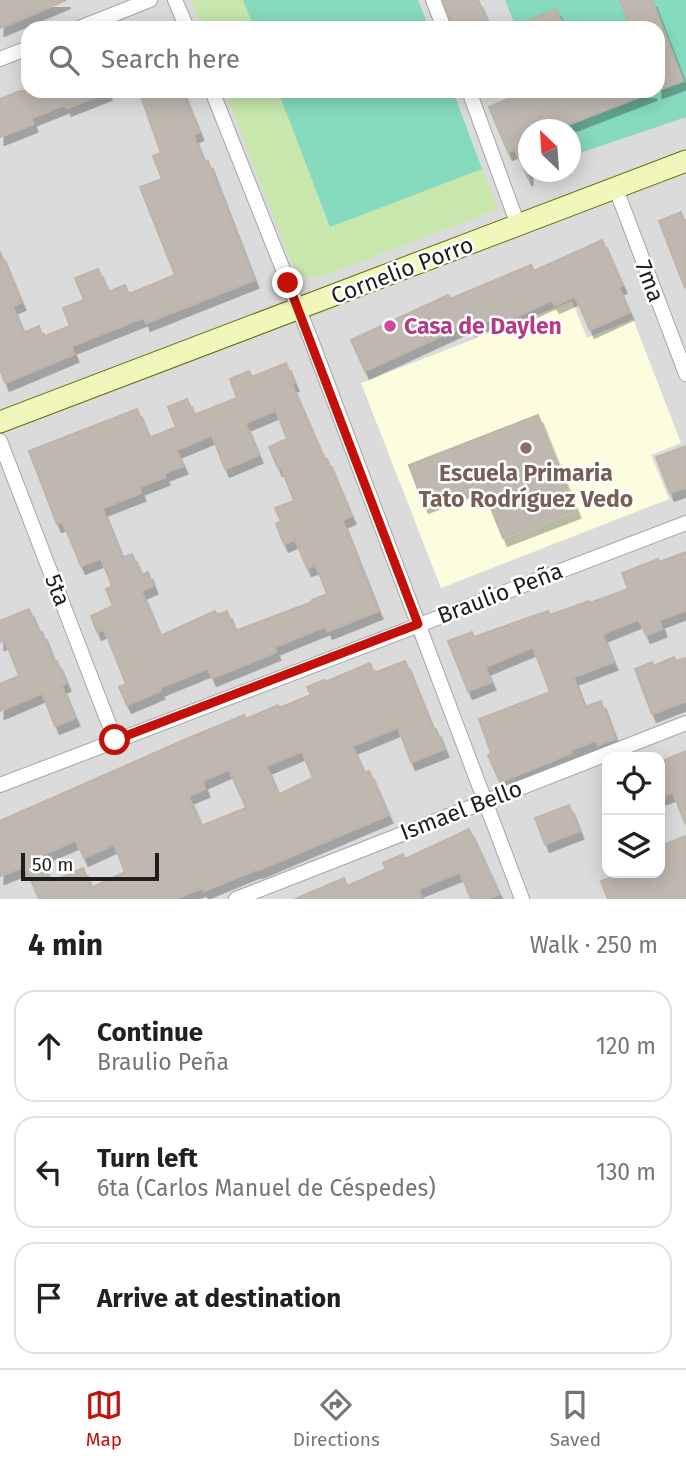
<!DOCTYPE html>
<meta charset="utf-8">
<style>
:root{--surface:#fff;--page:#f6f6f6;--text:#202124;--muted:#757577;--line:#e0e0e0;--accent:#c31009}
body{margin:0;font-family:"Fira Sans",sans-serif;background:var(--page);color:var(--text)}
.controls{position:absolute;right:21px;bottom:21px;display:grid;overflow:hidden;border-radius:14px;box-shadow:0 4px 18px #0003}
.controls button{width:63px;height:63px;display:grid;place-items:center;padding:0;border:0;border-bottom:2px solid var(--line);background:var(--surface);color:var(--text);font:35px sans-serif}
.compass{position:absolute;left:518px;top:119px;width:63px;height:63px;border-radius:50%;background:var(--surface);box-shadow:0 4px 18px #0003;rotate:335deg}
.scale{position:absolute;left:21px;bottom:18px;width:138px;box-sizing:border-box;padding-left:7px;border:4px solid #1e1e1e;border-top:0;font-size:19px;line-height:24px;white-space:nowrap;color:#1e1e1e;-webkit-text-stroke:5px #fff;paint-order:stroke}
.stop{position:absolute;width:21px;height:21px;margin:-16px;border:5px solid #c31009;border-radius:50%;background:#fff}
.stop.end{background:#c31009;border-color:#fff;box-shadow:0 2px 7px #0008}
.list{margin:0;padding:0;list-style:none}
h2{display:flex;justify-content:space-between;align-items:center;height:91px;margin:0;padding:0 28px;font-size:30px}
h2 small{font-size:23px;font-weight:400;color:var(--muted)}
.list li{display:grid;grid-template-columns:46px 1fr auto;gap:21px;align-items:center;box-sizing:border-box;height:112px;margin:0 14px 14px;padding:0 14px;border:2px solid var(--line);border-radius:21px}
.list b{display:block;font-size:26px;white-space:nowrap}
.list p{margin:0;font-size:23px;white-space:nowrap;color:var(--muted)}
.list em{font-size:23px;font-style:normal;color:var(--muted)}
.icon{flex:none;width:38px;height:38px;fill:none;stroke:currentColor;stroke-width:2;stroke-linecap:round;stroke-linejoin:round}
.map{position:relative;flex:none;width:686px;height:899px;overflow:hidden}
.search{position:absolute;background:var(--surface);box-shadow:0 4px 18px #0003;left:21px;right:21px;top:21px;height:77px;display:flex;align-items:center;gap:18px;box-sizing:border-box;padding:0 24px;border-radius:21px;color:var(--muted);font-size:26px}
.sheet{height:469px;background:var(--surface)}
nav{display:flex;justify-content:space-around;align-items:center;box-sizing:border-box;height:98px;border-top:2px solid var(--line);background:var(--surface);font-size:19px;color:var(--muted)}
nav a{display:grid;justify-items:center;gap:4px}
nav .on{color:var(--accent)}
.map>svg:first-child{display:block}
.residential{fill:#dcdbdb;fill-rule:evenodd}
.education{fill:#fcfddf}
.grass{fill:#c7e7ad}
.pitch{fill:#86dabd}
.building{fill:#bfb8b1;stroke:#c0b3a8;stroke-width:2;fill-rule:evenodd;filter:url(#shadow)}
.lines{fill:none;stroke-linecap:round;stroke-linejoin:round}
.street-casing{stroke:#a5a5a5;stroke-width:16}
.secondary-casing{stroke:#62710a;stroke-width:23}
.street{stroke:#fff;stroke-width:14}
.secondary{stroke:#f1f6bb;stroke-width:21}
.route{stroke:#c31009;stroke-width:9}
.hotel-dot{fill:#d1479c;stroke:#fff;stroke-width:2.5}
.education-dot{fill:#8d6e63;stroke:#fff;stroke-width:2.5}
.labels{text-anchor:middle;stroke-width:5;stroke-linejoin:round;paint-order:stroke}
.street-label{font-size:23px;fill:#1e1e1e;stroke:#fff}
.hotel-label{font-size:23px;font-weight:bold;fill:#b23c85;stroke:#fff;text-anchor:start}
.education-label{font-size:23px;font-weight:bold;fill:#785e54;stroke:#fff}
</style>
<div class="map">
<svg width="686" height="899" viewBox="0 0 686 899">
<defs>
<filter id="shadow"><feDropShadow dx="4.5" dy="8" stdDeviation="0" flood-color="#0004"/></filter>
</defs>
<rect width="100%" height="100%" fill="#efece5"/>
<path class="residential" d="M 0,0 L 686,0 L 686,899 L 0,899 ZM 28,28 L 658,28 L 658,91 L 28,91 ZM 528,130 L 570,130 L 570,172 L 528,172 ZM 607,757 L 660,757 L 660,873 L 607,873 Z"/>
<path class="education" d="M 572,301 L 587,338 L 633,319 L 681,443 L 651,455 L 669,499 L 441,588 L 361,383 Z"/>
<path class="grass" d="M 191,0 L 243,0 L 254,28 L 201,28 Z
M 225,91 L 278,91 L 330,227 L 482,169 L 498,209 L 324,276 L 301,277 L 287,253 Z"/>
<path class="pitch" d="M 243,0 L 418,0 L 429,28 L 254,28 Z
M 505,0 L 686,0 L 686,117 L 571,156 L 570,130 L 551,129 L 538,91 L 658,91 L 658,28 L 516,28 Z
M 278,91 L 453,91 L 482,169 L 330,227 Z"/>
<path class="building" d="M 0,0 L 66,0 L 0,28 Z
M 443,0 L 478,0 L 490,28 L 453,28 Z
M 620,0 L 652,0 L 683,81 L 658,90 L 658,28 L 631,28 Z
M 556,9 L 564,28 L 511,28 Z
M 20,91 L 107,91 L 107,92 L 67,108 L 66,104 L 31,118 L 33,124 L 0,137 L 0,99 Z
M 139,91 L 182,91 L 199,132 L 193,135 L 204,162 L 208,161 L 254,280 L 146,323 L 144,317 L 99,335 L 71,346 L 74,354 L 5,383 L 0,369 L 0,252 L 21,302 L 12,306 L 23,333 L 39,326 L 43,337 L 70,326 L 63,308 L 84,300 L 75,278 L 98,269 L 108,292 L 125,285 L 129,294 L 175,275 L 140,187 L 162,179 L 153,156 L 161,153 Z
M 513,91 L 651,91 L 652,92 L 554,130 L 528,130 L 528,178 L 515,149 L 508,152 L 489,107 L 515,96 Z
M 681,212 L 686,225 L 685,288 L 659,221 Z
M 602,240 L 622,285 L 618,287 L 629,312 L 590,330 L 575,296 L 555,305 L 552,300 L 499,324 L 496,317 L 471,328 L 469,323 L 365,371 L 351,340 L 448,295 L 450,299 L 531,265 L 534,271 Z
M 286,363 L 294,383 L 291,384 L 324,460 L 327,459 L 351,516 L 342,520 L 378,611 L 328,631 L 326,626 L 274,647 L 276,652 L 212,678 L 208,668 L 159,688 L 160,691 L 127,705 L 119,687 L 126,684 L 104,629 L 97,632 L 91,616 L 113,606 L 106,589 L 112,586 L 101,558 L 81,566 L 63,522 L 57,524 L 29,451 L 137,409 L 149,438 L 176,427 L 168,407 L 187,399 L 194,415 L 237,398 L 230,379 L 249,371 L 252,377 ZM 276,410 L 287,439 L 269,447 L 278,468 L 281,467 L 294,501 L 275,508 L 281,521 L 276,524 L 284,544 L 295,539 L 307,568 L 316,565 L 327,594 L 312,600 L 312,602 L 235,631 L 227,611 L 217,615 L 215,611 L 160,636 L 141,591 L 153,586 L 148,572 L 141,575 L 132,554 L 122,558 L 102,508 L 141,493 L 139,487 L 165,477 L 164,473 L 183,466 L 176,450 L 212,435 L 225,469 L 258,455 L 245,423 Z
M 538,415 L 576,510 L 503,538 L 481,483 L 424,505 L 409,465 Z
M 686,446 L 686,487 L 670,493 L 656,457 Z
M 686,552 L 686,610 L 659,620 L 662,629 L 646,635 L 639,619 L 602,634 L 613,662 L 573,677 L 584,707 L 601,701 L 615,739 L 598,745 L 596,740 L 570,750 L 571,753 L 500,782 L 488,755 L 491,753 L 479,719 L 550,692 L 533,647 L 485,667 L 491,682 L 468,691 L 448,641 L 472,632 L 474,637 L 548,611 L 550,615 L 589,601 L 590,603 L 628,589 L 622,573 L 658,559 L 659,562 Z
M 29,609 L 39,633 L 42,632 L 54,662 L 57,661 L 66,683 L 61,685 L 75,718 L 55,726 L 42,693 L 0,711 L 0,684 L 19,676 L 5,640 L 0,642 L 0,621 Z
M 674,657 L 676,661 L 686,658 L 686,701 L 652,714 L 635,669 L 652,662 L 653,666 Z
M 405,661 L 433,730 L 436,729 L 444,749 L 411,762 L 398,727 L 352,746 L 364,773 L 369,771 L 388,815 L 258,870 L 257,869 L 204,891 L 203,887 L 175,899 L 39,899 L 25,866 L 0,876 L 0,821 L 184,740 L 244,715 L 246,719 L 278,705 L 279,708 L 311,695 L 307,687 L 324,680 L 325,682 L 370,663 L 374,673 ZM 302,751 L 313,778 L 278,795 L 266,766 ZM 229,769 L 246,808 L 201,826 L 188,796 L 205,789 L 202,781 ZM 76,840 L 84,858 L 114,844 L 125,872 L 91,888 L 83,868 L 51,882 L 39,856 Z
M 686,751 L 686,823 L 685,823 L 673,792 L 660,797 L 660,762 Z
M 569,805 L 579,831 L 545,844 L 535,818 Z
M 469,829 L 499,894 L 487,899 L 471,899 L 460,872 L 418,889 L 422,899 L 295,899 L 344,878 L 347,886 L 386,869 L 383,863 L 403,854 L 405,859 Z
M 686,836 L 686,899 L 608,899 L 601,881 L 623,873 L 660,873 L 660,846 Z"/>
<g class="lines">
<defs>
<path id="street" d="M 175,0 L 187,28
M 433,0 L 444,28
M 79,28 L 150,0
M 0,59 L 28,48
M 212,91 L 311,340 L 522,899
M 469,91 L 518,225
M 616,189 L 686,374
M 0,441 L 115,740
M 0,785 L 686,523
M 236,899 L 686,723"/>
<path id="secondary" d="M 0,422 L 686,161"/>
</defs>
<use href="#street" class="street-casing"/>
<use href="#secondary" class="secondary-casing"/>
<use href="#street" class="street"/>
<use href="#secondary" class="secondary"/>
</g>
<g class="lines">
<path class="route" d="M 115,740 L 418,624 L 288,283"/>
</g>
<circle class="hotel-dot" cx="390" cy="326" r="7"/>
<circle class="education-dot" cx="526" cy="448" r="7"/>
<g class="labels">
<g class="street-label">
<text transform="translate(402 270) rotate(-21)" y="8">Cornelio Porro</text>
<text transform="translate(650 281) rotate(69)" y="8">7ma</text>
<text transform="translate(58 590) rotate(69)" y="8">5ta</text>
<text transform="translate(500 593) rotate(-21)" y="8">Braulio Peña</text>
<text transform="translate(461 810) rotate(-21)" y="8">Ismael Bello</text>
</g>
<g class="hotel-label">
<text x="404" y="334">Casa de Daylen</text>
</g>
<g class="education-label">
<text x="526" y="481">Escuela Primaria<tspan x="526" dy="26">Tato Rodríguez Vedo</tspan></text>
</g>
</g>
</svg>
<div class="controls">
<button><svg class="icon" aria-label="locate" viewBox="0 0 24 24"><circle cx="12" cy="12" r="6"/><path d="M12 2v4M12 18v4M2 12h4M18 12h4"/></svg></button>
<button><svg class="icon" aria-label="layers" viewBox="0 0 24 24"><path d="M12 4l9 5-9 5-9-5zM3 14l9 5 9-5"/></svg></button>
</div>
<svg class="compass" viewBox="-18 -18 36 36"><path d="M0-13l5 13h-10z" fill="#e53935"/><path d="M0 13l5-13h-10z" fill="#757577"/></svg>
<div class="scale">50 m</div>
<div class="stop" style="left:115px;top:740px"></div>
<div class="stop end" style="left:288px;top:283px"></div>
<div class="search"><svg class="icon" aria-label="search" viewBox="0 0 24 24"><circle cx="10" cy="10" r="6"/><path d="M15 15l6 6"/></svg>Search here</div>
</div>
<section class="sheet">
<h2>4 min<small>Walk · 250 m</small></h2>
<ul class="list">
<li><svg class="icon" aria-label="ahead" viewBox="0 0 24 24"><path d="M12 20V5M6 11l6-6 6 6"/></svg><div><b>Continue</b><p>Braulio Peña</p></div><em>120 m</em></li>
<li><svg class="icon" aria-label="left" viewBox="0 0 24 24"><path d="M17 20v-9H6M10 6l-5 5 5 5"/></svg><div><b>Turn left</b><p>6ta (Carlos Manuel de Céspedes)</p></div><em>130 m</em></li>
<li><svg class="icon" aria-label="arrive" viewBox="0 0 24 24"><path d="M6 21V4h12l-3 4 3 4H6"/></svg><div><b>Arrive at destination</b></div></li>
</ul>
</section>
<nav>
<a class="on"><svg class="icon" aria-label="map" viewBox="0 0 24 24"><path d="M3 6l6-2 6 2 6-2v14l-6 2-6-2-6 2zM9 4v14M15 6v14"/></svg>Map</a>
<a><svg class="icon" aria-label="directions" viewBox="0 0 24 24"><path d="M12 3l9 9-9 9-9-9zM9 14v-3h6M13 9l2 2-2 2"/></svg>Directions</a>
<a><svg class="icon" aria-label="saved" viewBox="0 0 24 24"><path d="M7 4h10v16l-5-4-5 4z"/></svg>Saved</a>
</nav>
